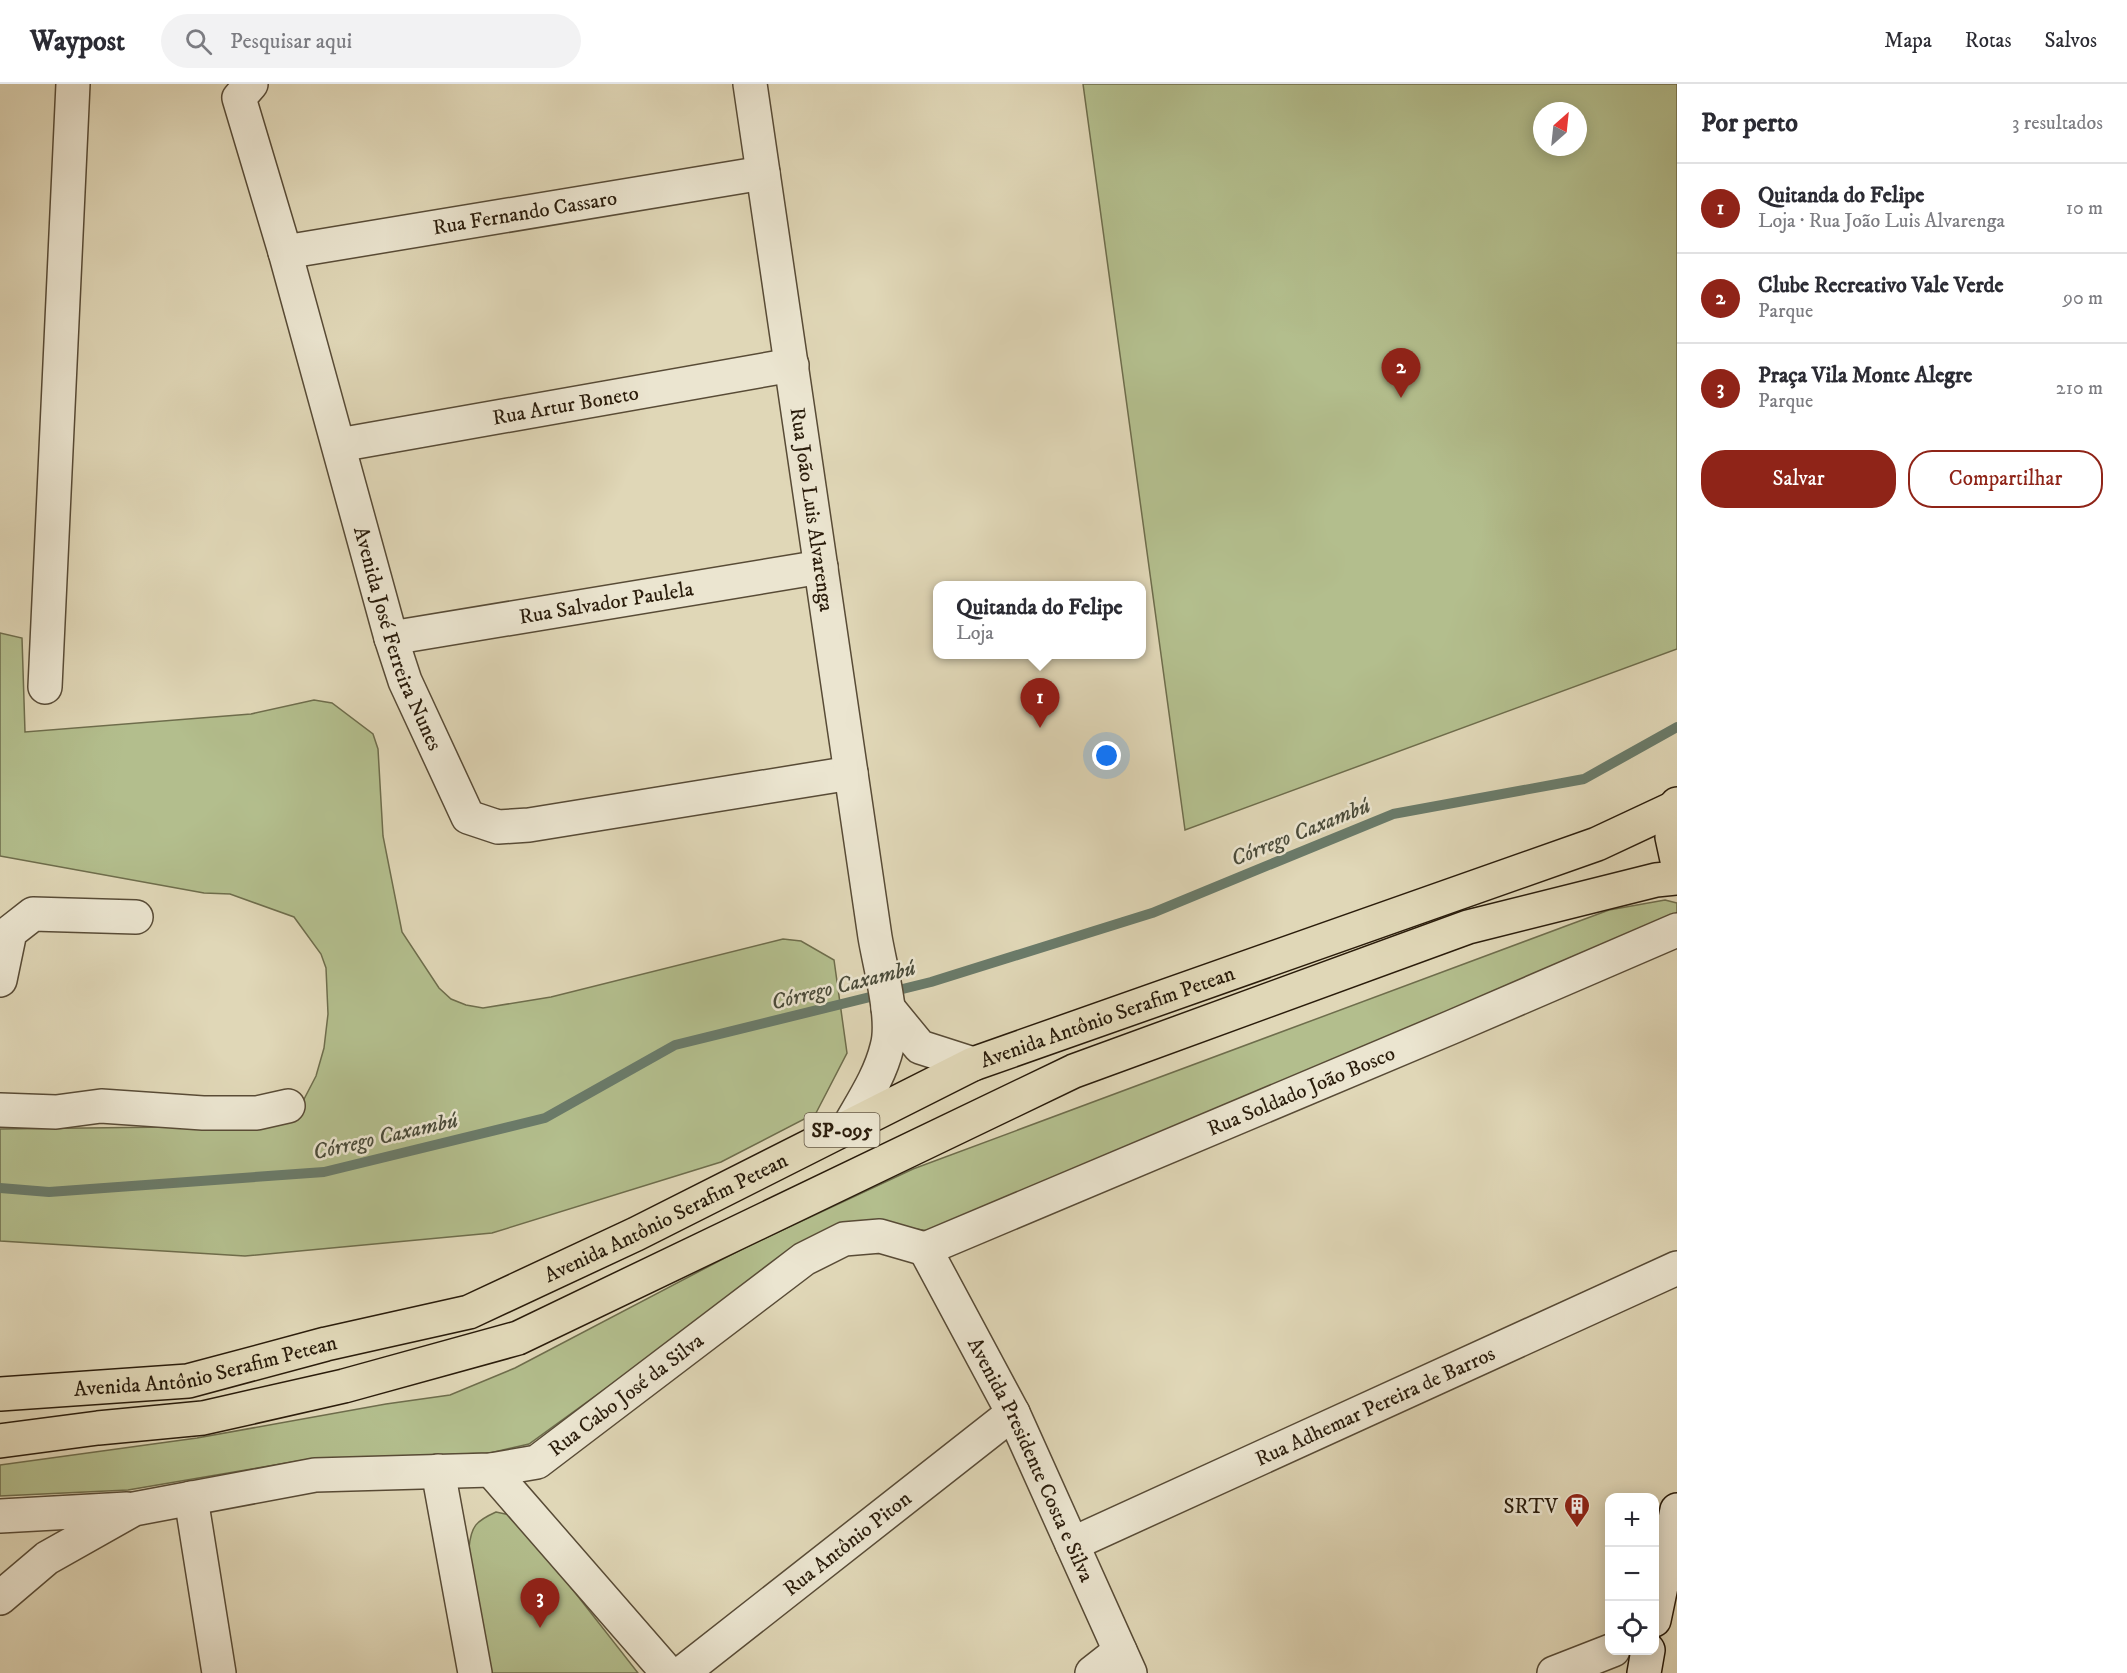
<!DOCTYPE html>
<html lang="pt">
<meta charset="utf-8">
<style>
:root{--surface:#fff;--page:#f2f2f3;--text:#2b2b33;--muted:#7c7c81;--line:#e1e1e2;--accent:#8f2418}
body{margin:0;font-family:"IM FELL DW Pica",serif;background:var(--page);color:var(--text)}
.controls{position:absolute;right:18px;bottom:18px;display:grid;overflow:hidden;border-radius:12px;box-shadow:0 3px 15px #0003}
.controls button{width:54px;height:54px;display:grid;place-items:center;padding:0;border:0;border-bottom:2px solid var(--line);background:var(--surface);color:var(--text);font:30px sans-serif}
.compass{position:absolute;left:1533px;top:18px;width:54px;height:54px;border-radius:50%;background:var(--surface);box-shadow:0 3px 15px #0003;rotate:27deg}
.you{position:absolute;left:1107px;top:672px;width:21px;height:21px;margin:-15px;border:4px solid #fff;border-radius:50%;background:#1a73e8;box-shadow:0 0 0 9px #1a73e833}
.badge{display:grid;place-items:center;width:39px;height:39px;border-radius:50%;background:var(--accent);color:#fff;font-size:20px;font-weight:700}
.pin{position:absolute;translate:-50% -50px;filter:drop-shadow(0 2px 3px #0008)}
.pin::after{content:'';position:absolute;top:32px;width:21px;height:18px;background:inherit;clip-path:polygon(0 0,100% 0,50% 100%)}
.popup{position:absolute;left:933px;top:497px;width:213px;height:78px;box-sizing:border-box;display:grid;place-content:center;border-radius:12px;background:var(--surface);filter:drop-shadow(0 2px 4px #0005);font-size:20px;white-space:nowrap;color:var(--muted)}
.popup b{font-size:22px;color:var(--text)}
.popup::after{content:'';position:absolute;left:50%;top:100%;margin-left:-12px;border:12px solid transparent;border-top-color:var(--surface)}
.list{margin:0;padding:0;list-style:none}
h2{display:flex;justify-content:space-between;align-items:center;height:78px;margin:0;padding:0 24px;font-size:26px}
h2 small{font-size:20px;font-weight:400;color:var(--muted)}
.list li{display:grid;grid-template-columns:39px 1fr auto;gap:18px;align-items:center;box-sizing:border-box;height:90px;padding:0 24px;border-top:2px solid var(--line)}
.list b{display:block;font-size:22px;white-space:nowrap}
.list p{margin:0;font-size:20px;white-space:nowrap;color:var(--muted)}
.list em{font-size:20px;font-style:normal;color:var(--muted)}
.actions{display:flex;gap:12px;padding:18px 24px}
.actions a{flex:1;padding:14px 0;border:2px solid var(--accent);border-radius:24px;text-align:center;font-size:21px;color:var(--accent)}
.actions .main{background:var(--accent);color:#fff}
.icon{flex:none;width:33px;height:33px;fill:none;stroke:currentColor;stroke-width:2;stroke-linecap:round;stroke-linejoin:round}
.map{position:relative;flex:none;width:1677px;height:1589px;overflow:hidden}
header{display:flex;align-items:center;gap:36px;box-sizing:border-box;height:84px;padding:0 30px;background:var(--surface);border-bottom:2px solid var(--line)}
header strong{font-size:28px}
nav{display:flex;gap:33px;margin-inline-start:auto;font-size:21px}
.search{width:420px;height:54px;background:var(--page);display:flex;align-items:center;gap:15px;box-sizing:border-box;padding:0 21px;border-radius:33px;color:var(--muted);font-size:22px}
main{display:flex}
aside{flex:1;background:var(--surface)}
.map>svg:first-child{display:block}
.green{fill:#b3be8d;stroke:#6e6d4c;stroke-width:1.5;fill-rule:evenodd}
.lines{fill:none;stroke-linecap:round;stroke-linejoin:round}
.stream{stroke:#6a7b6a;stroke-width:10}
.minor-casing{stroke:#584b36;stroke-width:36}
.secondary-casing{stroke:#2a1c0b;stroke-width:36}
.primary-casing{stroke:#2a1c0b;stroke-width:36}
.minor{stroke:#ebe5d0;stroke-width:33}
.secondary{stroke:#ebe5d0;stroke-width:33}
.primary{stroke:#e0d7b7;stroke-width:33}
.labels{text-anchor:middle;stroke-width:5;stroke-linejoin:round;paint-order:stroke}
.shield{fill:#ebe5d0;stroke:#645846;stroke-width:1.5}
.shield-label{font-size:20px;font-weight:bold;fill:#2a1c0b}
.street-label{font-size:21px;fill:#2a1c0b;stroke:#ebe5d0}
.poi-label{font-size:21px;fill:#2a1c0b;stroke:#ebe5d0;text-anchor:end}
.water-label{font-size:22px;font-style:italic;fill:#4a4b3a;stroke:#ebe5d0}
</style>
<header>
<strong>Waypost</strong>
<div class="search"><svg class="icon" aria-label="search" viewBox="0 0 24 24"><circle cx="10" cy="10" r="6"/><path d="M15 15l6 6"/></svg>Pesquisar aqui</div>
<nav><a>Mapa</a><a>Rotas</a><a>Salvos</a></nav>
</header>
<main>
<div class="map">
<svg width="1677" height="1589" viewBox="0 0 1677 1589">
<rect width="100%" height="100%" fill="#e0d7b7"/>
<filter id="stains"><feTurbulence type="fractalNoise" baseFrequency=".00333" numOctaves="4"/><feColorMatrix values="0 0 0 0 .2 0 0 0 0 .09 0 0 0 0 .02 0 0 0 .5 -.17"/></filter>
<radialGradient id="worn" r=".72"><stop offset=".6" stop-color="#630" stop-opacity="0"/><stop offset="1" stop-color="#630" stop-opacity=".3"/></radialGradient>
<path class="green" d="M 1083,0 L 1677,0 L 1677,565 L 1185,746 ZM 1542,27 L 1578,27 L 1578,63 L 1542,63 Z
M 0,549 L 22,554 L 25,648 L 251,630 L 314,616 L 332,619 L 373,650 L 378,665 L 383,752 L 402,848 L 439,904 L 451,915 L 466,921 L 483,924 L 551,913 L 783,855 L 801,857 L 834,876 L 847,969 L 816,1029 L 721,1078 L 492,1149 L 245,1172 L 0,1157 L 0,1045 L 263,1042 L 302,1019 L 316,992 L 324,964 L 328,930 L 326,884 L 321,870 L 294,833 L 230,810 L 204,809 L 0,772 Z
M 1665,816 L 1677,819 L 1677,834 L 935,1148 L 879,1139 L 801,1163 L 529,1360 L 490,1369 L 310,1375 L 128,1406 L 0,1412 L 0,1381 L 197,1354 L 386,1320 L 450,1311 L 515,1284 L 740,1166 L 913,1085 L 1609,826 Z
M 496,1428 L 515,1432 L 638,1589 L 486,1589 L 469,1464 C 471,1442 476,1437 496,1428 Z"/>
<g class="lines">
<path class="stream" d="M 0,1104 L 49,1108 L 324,1088 L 545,1034 L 675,961 L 931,898 L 1152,829 L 1393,730 L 1584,695 L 1677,643"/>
<defs>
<g id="minor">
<path id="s1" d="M 251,0 L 239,14 L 285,168 L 391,554 L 405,597 L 468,733 L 498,743 L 529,741 L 851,689"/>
<path id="s2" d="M 750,0 L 875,853 C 880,883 895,935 887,963 C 880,992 863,1017 849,1042"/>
<path id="s3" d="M 285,168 L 763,89"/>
<path id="s4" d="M 339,361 L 792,281"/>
<path id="s5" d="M 391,554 L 821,483"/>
<path d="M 45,603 L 73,0"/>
<path d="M 0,896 L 10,848 L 33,830 L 136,833"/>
<path d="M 888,924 L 920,963 L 973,980"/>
<path d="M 0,1026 L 56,1028 L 101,1022 L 203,1029 L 257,1029 L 288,1022"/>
<path id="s6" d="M 925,1165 L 1452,943 L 1677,846"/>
<path id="s7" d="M 925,1165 L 1013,1329 L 1130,1589"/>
<path d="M 491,1386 L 668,1589"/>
<path d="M 438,1387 L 475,1589"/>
<path d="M 191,1414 L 219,1589"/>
<path d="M 0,1432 L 127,1425"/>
<path id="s8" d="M 1072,1460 L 1677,1184"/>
<path id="s9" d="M 0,1514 L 47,1474 L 134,1425 L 315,1391 L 491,1386 L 537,1378 L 804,1175 L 844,1155 L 880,1152 L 925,1165"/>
<path id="s10" d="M 682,1589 L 1013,1329"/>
<path d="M 1092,1589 L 1120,1567"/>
<path d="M 1554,1589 L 1613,1566"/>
</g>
<path id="secondary" d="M 1654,1536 L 1677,1426
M 1644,1589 L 1648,1566"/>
<g id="primary">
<path d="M 1677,720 L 1674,724 L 1672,753 L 1677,776"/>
<path id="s11" d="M 0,1310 L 188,1297 L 326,1260 L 469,1228 L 636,1150 L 973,980 L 1597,760 L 1674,724"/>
<path d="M 0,1357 L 98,1344 L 203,1334 L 344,1302 L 518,1254 L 1074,987 L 1468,843 L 1656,796 L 1677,794"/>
</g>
</defs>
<use href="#minor" class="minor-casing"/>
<use href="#secondary" class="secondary-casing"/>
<use href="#primary" class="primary-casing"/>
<use href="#minor" class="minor"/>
<use href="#secondary" class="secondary"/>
<use href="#primary" class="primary"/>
</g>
<defs>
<symbol id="building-pin" viewBox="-11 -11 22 30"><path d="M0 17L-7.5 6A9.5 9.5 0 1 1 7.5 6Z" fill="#8f2418" stroke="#ebe5d0"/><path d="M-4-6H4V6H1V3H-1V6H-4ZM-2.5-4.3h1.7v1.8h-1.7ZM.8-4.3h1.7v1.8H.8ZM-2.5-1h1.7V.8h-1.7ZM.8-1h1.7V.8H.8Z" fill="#fff"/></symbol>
</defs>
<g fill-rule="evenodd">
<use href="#building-pin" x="1562" y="1407" width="30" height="40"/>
</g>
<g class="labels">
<rect class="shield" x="804.5" y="1029" width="75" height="34" rx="4.5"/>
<g class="shield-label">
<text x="842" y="1053">SP-095</text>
</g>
<g class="street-label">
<text dy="7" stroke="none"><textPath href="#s3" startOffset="243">Rua Fernando Cassaro</textPath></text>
<text dy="7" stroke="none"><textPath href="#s4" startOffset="230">Rua Artur Boneto</textPath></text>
<text dy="7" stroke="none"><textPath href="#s2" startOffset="430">Rua João Luis Alvarenga</textPath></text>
<text dy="7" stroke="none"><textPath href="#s5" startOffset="218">Rua Salvador Paulela</textPath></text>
<text dy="7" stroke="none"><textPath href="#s1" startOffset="582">Avenida José Ferreira Nunes</textPath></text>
<text dy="7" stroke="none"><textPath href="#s11" startOffset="1182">Avenida Antônio Serafim Petean</textPath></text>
<text dy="7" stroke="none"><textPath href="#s6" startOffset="408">Rua Soldado João Bosco</textPath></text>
<text dy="7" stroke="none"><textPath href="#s11" startOffset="696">Avenida Antônio Serafim Petean</textPath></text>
<text dy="7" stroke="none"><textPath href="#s11" startOffset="208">Avenida Antônio Serafim Petean</textPath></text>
<text dy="7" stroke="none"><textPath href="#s9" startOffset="680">Rua Cabo José da Silva</textPath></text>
<text dy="7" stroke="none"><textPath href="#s8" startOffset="333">Rua Adhemar Pereira de Barros</textPath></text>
<text dy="7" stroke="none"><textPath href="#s7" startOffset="236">Avenida Presidente Costa e Silva</textPath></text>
<text dy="7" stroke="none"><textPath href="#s10" startOffset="210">Rua Antônio Piton</textPath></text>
</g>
<g class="poi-label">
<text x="1558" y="1429">SRTV</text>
</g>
<g class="water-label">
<text transform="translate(1300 747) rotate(-22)" y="8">Córrego Caxambú</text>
<text transform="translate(843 900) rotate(-14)" y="8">Córrego Caxambú</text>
<text transform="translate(385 1051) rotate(-13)" y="8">Córrego Caxambú</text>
</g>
</g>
<rect width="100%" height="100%" filter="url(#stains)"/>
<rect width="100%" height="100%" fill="url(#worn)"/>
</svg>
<div class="controls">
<button>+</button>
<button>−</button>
<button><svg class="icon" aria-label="locate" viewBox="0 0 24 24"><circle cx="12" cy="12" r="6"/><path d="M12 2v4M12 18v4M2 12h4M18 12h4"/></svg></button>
</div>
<svg class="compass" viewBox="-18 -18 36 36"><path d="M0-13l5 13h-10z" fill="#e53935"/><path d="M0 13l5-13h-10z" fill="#7c7c81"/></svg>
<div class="you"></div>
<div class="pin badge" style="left:1040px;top:644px">1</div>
<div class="popup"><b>Quitanda do Felipe</b>Loja</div>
<div class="pin badge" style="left:1401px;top:314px">2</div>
<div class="pin badge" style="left:540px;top:1544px">3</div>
</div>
<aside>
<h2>Por perto<small>3 resultados</small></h2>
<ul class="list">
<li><span class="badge">1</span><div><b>Quitanda do Felipe</b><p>Loja · Rua João Luis Alvarenga</p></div><em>10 m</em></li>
<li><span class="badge">2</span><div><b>Clube Recreativo Vale Verde</b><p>Parque</p></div><em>90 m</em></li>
<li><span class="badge">3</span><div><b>Praça Vila Monte Alegre</b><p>Parque</p></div><em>210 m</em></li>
</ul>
<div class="actions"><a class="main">Salvar</a><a>Compartilhar</a></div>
</aside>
</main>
